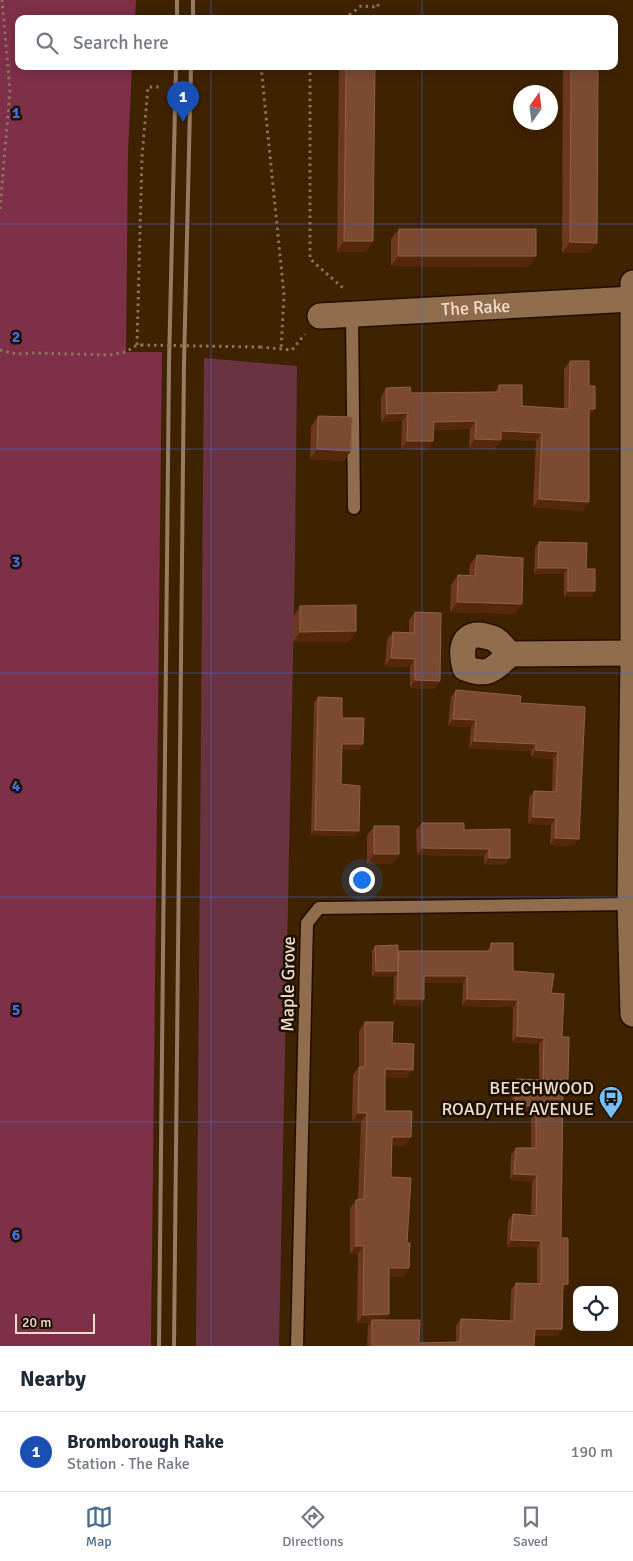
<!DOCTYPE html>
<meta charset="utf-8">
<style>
:root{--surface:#fff;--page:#f6f6f7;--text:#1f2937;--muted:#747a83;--line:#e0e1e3;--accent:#476c8d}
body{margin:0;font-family:Signika,sans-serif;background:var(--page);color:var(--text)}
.controls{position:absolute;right:15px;bottom:15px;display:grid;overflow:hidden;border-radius:10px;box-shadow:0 2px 12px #0003}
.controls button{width:45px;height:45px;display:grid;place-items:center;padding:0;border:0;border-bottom:1px solid var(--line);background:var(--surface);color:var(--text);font:25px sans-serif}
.compass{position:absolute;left:513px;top:85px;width:45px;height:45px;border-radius:50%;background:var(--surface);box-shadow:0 2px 12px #0003;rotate:14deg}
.scale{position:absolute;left:15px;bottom:12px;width:80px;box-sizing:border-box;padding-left:5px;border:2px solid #f1ddcb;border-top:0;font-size:14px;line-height:18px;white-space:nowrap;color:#f1ddcb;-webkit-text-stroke:4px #1c0f04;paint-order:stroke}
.you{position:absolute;left:361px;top:879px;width:18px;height:18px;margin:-12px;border:4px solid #fff;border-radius:50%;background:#1a73e8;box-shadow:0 0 0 8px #1a73e833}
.badge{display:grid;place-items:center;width:32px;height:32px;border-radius:50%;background:var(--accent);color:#fff;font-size:16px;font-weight:700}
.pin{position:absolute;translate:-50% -41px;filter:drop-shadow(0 1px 2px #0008)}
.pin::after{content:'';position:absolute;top:26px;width:18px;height:15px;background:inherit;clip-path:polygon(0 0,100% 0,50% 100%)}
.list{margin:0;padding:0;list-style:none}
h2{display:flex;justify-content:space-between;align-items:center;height:65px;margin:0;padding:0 20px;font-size:21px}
h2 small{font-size:16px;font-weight:400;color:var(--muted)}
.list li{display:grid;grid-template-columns:32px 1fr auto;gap:15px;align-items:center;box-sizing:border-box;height:80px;padding:0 20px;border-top:1px solid var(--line)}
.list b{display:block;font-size:19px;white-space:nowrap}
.list p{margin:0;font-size:16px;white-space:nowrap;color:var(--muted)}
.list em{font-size:16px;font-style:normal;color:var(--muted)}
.icon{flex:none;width:28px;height:28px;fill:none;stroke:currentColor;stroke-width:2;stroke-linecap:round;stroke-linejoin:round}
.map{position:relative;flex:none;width:633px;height:1346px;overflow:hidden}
.search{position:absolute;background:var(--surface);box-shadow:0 2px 12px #0003;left:15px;right:15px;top:15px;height:55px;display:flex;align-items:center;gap:12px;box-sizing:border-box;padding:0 18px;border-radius:10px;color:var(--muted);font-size:19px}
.sheet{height:145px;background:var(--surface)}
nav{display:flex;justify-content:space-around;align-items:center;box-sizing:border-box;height:70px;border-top:1px solid var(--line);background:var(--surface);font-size:14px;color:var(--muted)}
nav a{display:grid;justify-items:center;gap:2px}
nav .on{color:var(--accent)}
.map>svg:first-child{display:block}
.green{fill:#693342}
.forest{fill:#7f3049}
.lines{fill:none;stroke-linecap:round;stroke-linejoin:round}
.lane-casing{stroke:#220c00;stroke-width:15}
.street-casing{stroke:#220c00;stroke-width:28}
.path{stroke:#8c7358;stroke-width:3;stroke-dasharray:2.5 4;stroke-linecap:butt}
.lane{stroke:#906d4c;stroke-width:12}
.street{stroke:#906d4c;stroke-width:25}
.rail{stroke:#957c62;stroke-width:4}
.path-bridge{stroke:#8c7358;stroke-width:3;stroke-dasharray:2.5 4;stroke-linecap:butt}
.wall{fill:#6e381e}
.shaded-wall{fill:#55280a}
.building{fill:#7c4a31;stroke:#8e6149}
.grid{fill:none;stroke:#476bd5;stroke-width:1;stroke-opacity:0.55}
.labels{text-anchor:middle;stroke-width:5;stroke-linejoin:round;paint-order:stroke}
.street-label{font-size:18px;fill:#f1ddcb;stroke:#1c0f04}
.poi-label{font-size:18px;fill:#f1ddcb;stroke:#1c0f04;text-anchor:end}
.grid-label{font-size:16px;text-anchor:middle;font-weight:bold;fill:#476bd5;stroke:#1c0f04;stroke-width:5;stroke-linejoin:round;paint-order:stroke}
</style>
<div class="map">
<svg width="633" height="1346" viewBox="0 0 633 1346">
<rect width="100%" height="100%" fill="#3f2200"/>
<path class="green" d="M 204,358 L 297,366 L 295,559 L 279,1346 L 196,1346 Z"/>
<path class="forest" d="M 0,0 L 136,0 L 135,19 L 19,19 L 19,66 L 132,66 L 128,153 L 126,352 L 162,352 L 151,1346 L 0,1346 Z"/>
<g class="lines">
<defs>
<path id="lane" d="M 352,315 L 354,508
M 297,1346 L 307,923 L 319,908 L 630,904"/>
<g id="street">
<path d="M 633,283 L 633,653 L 630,904 L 633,1014"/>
<path id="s1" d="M 320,316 L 633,299"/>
<path d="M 510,654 C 505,650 501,643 496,640 C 492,637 485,636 480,635 C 460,634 461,654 465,668 C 488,677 493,670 510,654 L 633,653"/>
</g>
</defs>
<use href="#lane" class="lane-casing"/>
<use href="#street" class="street-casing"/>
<path class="path" d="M 344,19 L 361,6 L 378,7 L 378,0
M 261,66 L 284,295 L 281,350
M 310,66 L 310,259 L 343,288
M 0,209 L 10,90 L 2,0
M 137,345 L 142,157 L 148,87 L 160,87
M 260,347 L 292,350 L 305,334
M 0,350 L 16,354 L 32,353 L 109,355 L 126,352 L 137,345 L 141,345"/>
<use href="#lane" class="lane"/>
<use href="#street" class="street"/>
<path class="rail" d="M 177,19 L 177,0
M 193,19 L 193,0
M 159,1346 L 169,364 L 176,66
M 174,1346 L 184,364 L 191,66"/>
<path class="path-bridge" d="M 141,345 L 260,347"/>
</g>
<path class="wall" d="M 339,66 L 375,66 L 366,252 L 337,252 Z
M 563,66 L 598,66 L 597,243 L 589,253 L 562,253 Z
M 399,229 L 529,267 L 391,266 L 391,239 Z
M 570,361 L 589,416 L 583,511 L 533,507 L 536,441 L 501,439 L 495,449 L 469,448 L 470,429 L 433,430 L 433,441 L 427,450 L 401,449 L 402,421 L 381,422 L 381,397 L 386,388 L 411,393 L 495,392 L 499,385 L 522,406 L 564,409 L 564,369 Z
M 318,416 L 344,461 L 310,459 L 311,427 Z
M 539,542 L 586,569 L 595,591 L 591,597 L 564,597 L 564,574 L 534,574 L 535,548 Z
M 477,555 L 522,604 L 515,614 L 450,612 L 451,585 L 458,575 L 469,575 L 470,565 Z
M 300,606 L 356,631 L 349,642 L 293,642 L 293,617 Z
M 415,612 L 440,681 L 434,689 L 410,688 L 410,667 L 385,666 L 387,640 L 393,632 L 409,632 L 409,620 Z
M 456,690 L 520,703 L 585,707 L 574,846 L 550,845 L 551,825 L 528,824 L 529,798 L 534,791 L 552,792 L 553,759 L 531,757 L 531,751 L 469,748 L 471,727 L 448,726 L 451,697 Z
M 318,697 L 342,718 L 359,750 L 342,749 L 341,784 L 355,836 L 311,835 L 314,703 Z
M 422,823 L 464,830 L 510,858 L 505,865 L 484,865 L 484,856 L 417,855 L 416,830 Z
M 374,826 L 399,854 L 392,864 L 367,864 L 367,836 Z
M 491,943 L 513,971 L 551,993 L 562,1037 L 564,1086 L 563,1086 L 561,1238 L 568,1284 L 563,1290 L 558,1336 L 534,1336 L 534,1346 L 367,1346 L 368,1326 L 370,1323 L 357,1323 L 358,1254 L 350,1254 L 350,1208 L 356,1200 L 358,1200 L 361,1122 L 352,1121 L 353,1075 L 359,1067 L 359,1031 L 365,1022 L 392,1043 L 413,1070 L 407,1078 L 385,1078 L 385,1111 L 405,1146 L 392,1145 L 391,1177 L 407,1243 L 409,1268 L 403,1277 L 389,1277 L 385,1320 L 419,1343 L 456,1342 L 456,1326 L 461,1319 L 510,1321 L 511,1290 L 516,1283 L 537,1284 L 537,1247 L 507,1247 L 508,1221 L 513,1214 L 531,1215 L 532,1182 L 510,1180 L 511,1155 L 516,1148 L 531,1148 L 531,1112 L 511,1111 L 512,1086 L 517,1079 L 539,1080 L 539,1044 L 512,1042 L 513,1007 L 462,1006 L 463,983 L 424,983 L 424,999 L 419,1006 L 393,1005 L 394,976 L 372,977 L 372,951 L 375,946 L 398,953 L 399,951 L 487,951 Z"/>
<path class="shaded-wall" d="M 344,241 L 373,241 L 366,252 L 337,252 Z
M 570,242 L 597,243 L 589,253 L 562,253 Z
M 398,256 L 536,256 L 529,267 L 391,266 Z
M 589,409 L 595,409 L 589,417 Z
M 408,413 L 402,421 L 381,422 L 387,414 Z
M 476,421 L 470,429 L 428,430 L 434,422 Z
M 501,431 L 542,433 L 536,441 L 495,439 Z
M 475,439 L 501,440 L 495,449 L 469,448 Z
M 407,441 L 433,441 L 427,450 L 401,449 Z
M 317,449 L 351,451 L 344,461 L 310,459 Z
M 539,499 L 589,502 L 583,511 L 533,507 Z
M 538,568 L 568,568 L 564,574 L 534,574 Z
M 568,591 L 595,591 L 591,597 L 564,597 Z
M 457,602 L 522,604 L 515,614 L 450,612 Z
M 356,631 L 349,642 L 293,642 L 300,632 Z
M 391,658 L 415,659 L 410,667 L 385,666 Z
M 415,680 L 440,681 L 434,689 L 410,688 Z
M 453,719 L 476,720 L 471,727 L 448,726 Z
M 474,741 L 536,744 L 531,751 L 469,748 Z
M 342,744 L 363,744 L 359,750 L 338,749 Z
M 536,750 L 558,752 L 553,759 L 531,757 Z
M 533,817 L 556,818 L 551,825 L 528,824 Z
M 315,830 L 359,831 L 355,836 L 311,835 Z
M 555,838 L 579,839 L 574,846 L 550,845 Z
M 422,848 L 489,849 L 484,856 L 417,855 Z
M 374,854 L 399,854 L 392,864 L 367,864 Z
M 489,858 L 510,858 L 505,865 L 484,865 Z
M 376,971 L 398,971 L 394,977 L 372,977 Z
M 424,976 L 467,976 L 463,983 L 419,983 Z
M 397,999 L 424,999 L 419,1006 L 393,1005 Z
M 467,999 L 518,1000 L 513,1007 L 462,1006 Z
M 517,1036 L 544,1038 L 539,1044 L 512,1042 Z
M 385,1069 L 413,1070 L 407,1078 L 379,1078 Z
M 568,1079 L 564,1086 L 541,1086 L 546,1080 Z
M 515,1105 L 536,1106 L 531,1112 L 511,1111 Z
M 358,1113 L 367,1113 L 361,1122 L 352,1121 Z
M 392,1137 L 411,1137 L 405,1146 L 386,1145 Z
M 514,1174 L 537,1175 L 532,1182 L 510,1180 Z
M 511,1240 L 541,1241 L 537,1247 L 507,1247 Z
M 356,1246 L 364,1246 L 358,1254 L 350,1254 Z
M 389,1268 L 409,1268 L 403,1277 L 383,1277 Z
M 563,1284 L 568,1284 L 564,1290 L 558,1290 Z
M 389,1314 L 383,1323 L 372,1320 L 370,1323 L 357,1323 L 363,1315 Z
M 535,1329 L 562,1329 L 558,1336 L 530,1336 Z"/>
<path class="building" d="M 346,66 L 375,66 L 373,241 L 344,241 Z
M 571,66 L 598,66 L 597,243 L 570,242 Z
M 399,229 L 536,229 L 536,256 L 398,256 Z
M 570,361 L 589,361 L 589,386 L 595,386 L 595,409 L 589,409 L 589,502 L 539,499 L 542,433 L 501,431 L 501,440 L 475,439 L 476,421 L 434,422 L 433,441 L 407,441 L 408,413 L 387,414 L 386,388 L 410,387 L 411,393 L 499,392 L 499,385 L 522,385 L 522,406 L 569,409 Z
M 318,416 L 352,417 L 351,451 L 317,449 Z
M 539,542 L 587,543 L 586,569 L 595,569 L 595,591 L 568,591 L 568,568 L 538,568 Z
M 477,555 L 523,558 L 522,604 L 457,602 L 458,575 L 475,576 Z
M 356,605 L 356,631 L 300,632 L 300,606 Z
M 415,612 L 441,613 L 440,681 L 415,680 L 415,659 L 391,658 L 393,632 L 414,633 Z
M 456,690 L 521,696 L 520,703 L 585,707 L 579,839 L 555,838 L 556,818 L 533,817 L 534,791 L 556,792 L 558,752 L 536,750 L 536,744 L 474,741 L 476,720 L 453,719 Z
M 318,697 L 342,698 L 342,718 L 364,718 L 363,744 L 342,744 L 341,784 L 360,786 L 359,831 L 315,830 Z
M 422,823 L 464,823 L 464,830 L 510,829 L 510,858 L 489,858 L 489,849 L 422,848 Z
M 374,826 L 399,826 L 399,854 L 374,854 Z
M 491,943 L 513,943 L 513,971 L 554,974 L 551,993 L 564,994 L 562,1037 L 569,1037 L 568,1079 L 546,1080 L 563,1080 L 561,1238 L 568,1238 L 568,1284 L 563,1284 L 562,1329 L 535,1329 L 534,1346 L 372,1346 L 372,1320 L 420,1320 L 419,1343 L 460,1342 L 461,1319 L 514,1321 L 516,1283 L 541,1284 L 541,1241 L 511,1240 L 513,1214 L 536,1216 L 537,1175 L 514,1174 L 516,1148 L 536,1148 L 536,1106 L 515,1105 L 516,1093 L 517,1079 L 543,1080 L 544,1038 L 517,1036 L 518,1000 L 467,999 L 467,976 L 424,976 L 424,999 L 397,999 L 399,951 L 491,951 Z
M 398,945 L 398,971 L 376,971 L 375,946 Z
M 365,1022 L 393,1022 L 392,1043 L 414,1044 L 413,1070 L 385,1069 L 385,1111 L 412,1111 L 411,1137 L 392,1137 L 391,1177 L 411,1178 L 407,1243 L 410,1243 L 409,1268 L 389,1268 L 389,1314 L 363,1315 L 364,1246 L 356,1246 L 356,1200 L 364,1199 L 367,1113 L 358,1113 L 359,1067 L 365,1067 Z"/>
<path class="grid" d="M 211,0 L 211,19M 422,0 L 422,19M 211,66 L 211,1346M 422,66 L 422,1346M 0,224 L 633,224M 0,449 L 633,449M 0,673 L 633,673M 0,897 L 633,897M 0,1122 L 633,1122"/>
<defs>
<symbol id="bus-pin" viewBox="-11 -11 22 30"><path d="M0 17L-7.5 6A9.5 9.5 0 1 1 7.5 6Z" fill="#78bff7" stroke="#1c0f04"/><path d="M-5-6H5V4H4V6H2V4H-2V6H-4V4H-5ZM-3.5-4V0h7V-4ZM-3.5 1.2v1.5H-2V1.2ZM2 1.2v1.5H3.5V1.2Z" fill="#111"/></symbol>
</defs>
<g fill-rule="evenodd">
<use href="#bus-pin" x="597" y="1084" width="28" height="38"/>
</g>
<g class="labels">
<g class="street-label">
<text dy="6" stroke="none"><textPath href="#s1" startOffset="156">The Rake</textPath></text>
<text transform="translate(288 984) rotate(-89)" y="6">Maple Grove</text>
</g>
<g class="poi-label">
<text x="594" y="1094">BEECHWOOD<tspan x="594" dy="21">ROAD/THE AVENUE</tspan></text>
</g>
</g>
<g class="grid-label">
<text x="16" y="118">1</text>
<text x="16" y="342">2</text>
<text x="16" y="567">3</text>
<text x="16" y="791">4</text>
<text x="16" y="1015">5</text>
<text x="16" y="1240">6</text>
</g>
</svg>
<div class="controls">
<button><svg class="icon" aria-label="locate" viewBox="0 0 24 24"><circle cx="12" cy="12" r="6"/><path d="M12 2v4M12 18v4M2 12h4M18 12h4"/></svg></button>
</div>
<svg class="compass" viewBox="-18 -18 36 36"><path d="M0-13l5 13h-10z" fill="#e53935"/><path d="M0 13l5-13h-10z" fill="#747a83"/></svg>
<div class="scale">20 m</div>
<div class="you"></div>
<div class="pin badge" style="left:183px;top:122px;background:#1a4fb4">1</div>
<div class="search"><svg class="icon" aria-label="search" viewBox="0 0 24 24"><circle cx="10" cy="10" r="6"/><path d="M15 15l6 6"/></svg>Search here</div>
</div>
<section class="sheet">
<h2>Nearby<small></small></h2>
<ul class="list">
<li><span class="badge" style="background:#1a4fb4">1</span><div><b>Bromborough Rake</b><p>Station · The Rake</p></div><em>190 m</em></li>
</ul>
</section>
<nav>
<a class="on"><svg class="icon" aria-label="map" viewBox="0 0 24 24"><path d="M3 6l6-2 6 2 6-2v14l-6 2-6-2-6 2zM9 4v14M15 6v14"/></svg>Map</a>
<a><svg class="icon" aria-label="directions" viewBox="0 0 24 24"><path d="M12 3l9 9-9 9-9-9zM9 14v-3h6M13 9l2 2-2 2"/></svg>Directions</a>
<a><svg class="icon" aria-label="saved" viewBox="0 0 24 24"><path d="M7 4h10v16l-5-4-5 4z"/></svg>Saved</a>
</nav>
